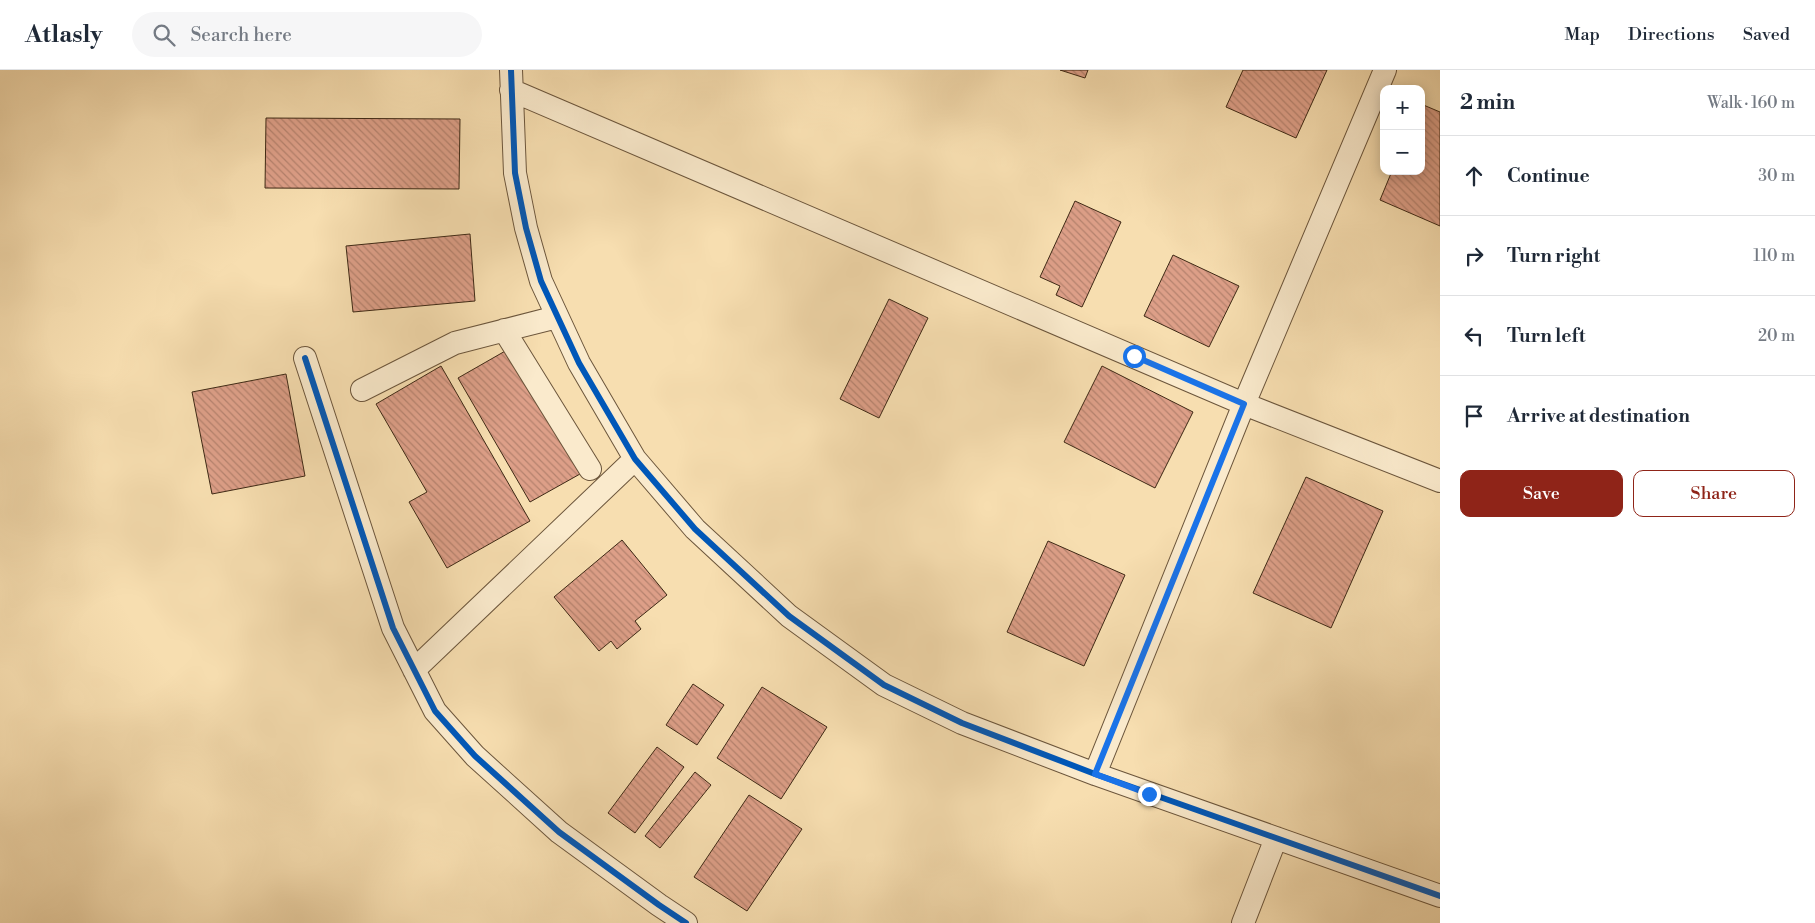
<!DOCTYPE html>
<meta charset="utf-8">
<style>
:root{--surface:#fff;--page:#f6f6f7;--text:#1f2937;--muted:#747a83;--line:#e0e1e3;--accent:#8f2418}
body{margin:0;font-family:"Libre Bodoni",serif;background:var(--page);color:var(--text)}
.controls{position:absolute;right:15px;top:15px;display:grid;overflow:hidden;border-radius:10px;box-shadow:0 2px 12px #0003}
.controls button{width:45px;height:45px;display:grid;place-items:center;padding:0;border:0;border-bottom:1px solid var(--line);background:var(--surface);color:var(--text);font:25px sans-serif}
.stop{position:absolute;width:15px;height:15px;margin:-11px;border:4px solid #1a73e8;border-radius:50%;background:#fff}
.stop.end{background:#1a73e8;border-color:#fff;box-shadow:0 1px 5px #0008}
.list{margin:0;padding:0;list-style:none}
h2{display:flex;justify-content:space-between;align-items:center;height:65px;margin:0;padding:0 20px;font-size:21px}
h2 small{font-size:16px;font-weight:400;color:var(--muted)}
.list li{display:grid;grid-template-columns:32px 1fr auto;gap:15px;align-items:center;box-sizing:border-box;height:80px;padding:0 20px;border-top:1px solid var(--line)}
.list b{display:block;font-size:19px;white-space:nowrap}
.list em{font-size:16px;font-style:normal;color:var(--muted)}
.actions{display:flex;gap:10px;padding:15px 20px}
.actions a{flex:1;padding:11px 0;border:1px solid var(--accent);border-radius:10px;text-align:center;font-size:18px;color:var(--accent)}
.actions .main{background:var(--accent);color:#fff}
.icon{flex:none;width:28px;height:28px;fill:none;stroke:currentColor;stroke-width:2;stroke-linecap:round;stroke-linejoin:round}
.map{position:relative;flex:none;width:1440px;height:853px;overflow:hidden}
header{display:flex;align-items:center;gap:30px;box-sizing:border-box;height:70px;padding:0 25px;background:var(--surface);border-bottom:1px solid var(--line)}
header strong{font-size:24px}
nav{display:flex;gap:28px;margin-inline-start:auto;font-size:18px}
.search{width:350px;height:45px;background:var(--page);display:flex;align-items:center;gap:12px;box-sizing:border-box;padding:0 18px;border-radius:28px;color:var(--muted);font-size:19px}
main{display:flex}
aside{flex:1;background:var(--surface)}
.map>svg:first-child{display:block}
.building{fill:url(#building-back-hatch);stroke:#3e2915}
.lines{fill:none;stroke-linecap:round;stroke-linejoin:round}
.minor-casing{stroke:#6c563c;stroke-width:24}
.minor{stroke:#faeacc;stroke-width:22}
.cycleway-casing{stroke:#faeacc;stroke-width:9}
.cycleway{stroke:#0057b8;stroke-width:6}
.route{stroke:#1a73e8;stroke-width:6}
</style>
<header>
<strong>Atlasly</strong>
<div class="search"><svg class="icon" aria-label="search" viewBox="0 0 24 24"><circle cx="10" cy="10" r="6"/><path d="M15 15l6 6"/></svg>Search here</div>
<nav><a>Map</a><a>Directions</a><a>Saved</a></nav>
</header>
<main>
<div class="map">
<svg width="1440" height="853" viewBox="0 0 1440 853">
<defs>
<pattern id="building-back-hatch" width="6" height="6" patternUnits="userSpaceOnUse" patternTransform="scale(1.25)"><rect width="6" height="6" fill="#dd9f88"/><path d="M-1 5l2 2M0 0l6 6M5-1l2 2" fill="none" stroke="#b5826e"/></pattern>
</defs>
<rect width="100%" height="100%" fill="#f7deb0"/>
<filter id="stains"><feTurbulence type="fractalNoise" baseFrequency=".004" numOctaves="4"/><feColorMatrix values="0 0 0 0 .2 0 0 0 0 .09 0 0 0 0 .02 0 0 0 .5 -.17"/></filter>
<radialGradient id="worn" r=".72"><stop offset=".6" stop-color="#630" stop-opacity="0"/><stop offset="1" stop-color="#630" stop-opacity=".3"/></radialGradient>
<path class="building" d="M 1060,0 L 1088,0 L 1085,8 Z
M 1243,0 L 1327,0 L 1296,68 L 1226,37 Z
M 1421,34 L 1440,42 L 1440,156 L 1380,130 L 1392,101 L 1421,101 Z
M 266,48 L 460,49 L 459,119 L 265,118 Z
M 1075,131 L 1121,152 L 1082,237 L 1056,225 L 1060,216 L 1040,207 Z
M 470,164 L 475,231 L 353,242 L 346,176 Z
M 1173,185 L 1239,216 L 1209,277 L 1144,246 Z
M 889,229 L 928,248 L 879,348 L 840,329 Z
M 507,280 L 580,404 L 530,432 L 458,308 Z
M 441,296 L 530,451 L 447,498 L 409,432 L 427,422 L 376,334 Z
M 1102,296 L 1193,342 L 1155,418 L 1064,372 Z
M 286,304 L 305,406 L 212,424 L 192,322 Z
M 1306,407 L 1383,441 L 1331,558 L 1253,523 Z
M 622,470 L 667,525 L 635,551 L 641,559 L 617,579 L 611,571 L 599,581 L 554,527 Z
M 1048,471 L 1125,505 L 1084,596 L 1007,562 Z
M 693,614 L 724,635 L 697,675 L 666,655 Z
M 762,617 L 827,657 L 781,729 L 717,688 Z
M 657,677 L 684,697 L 635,763 L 608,743 Z
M 695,702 L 711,715 L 660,778 L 645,766 Z
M 749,725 L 802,759 L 747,841 L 694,807 Z"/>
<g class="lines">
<defs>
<path id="minor" d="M 511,0 L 515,103 L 526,158 L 541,211 L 579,293 L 635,389 L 695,459 L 789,546 L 884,615 L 962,653 L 1095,704 L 1440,826
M 511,20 L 1244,334 L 1440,411
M 504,260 L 590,399
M 305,288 L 393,558 L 435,641 L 475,686 L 559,762 L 659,835 L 686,853
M 362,320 L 455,273 L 557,247
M 414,600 L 635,389
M 1095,704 L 1244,334 L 1385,0
M 1243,853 L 1276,768"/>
</defs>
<use href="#minor" class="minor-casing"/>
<use href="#minor" class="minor"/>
<defs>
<path id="cycleway" d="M 511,0 L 515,103 L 526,158 L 541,211 L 579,293 L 635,389 L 695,459 L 789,546 L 884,615 L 962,653 L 1095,704 L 1440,826
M 305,288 L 393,558 L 435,641 L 475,686 L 559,762 L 659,835 L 686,853"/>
</defs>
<use href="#cycleway" class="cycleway-casing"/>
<use href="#cycleway" class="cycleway"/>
</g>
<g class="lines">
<path class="route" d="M 1134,286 L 1244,334 L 1095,704 L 1149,724"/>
</g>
<rect width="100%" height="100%" filter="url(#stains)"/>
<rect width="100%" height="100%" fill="url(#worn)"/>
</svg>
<div class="controls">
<button>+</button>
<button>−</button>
</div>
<div class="stop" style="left:1134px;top:286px"></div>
<div class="stop end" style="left:1149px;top:724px"></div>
</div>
<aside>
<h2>2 min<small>Walk · 160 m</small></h2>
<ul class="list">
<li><svg class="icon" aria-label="ahead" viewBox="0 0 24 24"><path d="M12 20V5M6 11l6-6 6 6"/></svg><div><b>Continue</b></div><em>30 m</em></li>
<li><svg class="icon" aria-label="right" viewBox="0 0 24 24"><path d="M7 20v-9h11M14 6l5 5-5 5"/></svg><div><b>Turn right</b></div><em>110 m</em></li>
<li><svg class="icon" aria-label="left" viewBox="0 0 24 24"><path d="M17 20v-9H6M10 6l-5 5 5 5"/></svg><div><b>Turn left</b></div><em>20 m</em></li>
<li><svg class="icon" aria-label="arrive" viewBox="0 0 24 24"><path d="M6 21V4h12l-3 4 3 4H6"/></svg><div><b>Arrive at destination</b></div></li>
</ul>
<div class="actions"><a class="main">Save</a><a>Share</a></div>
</aside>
</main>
